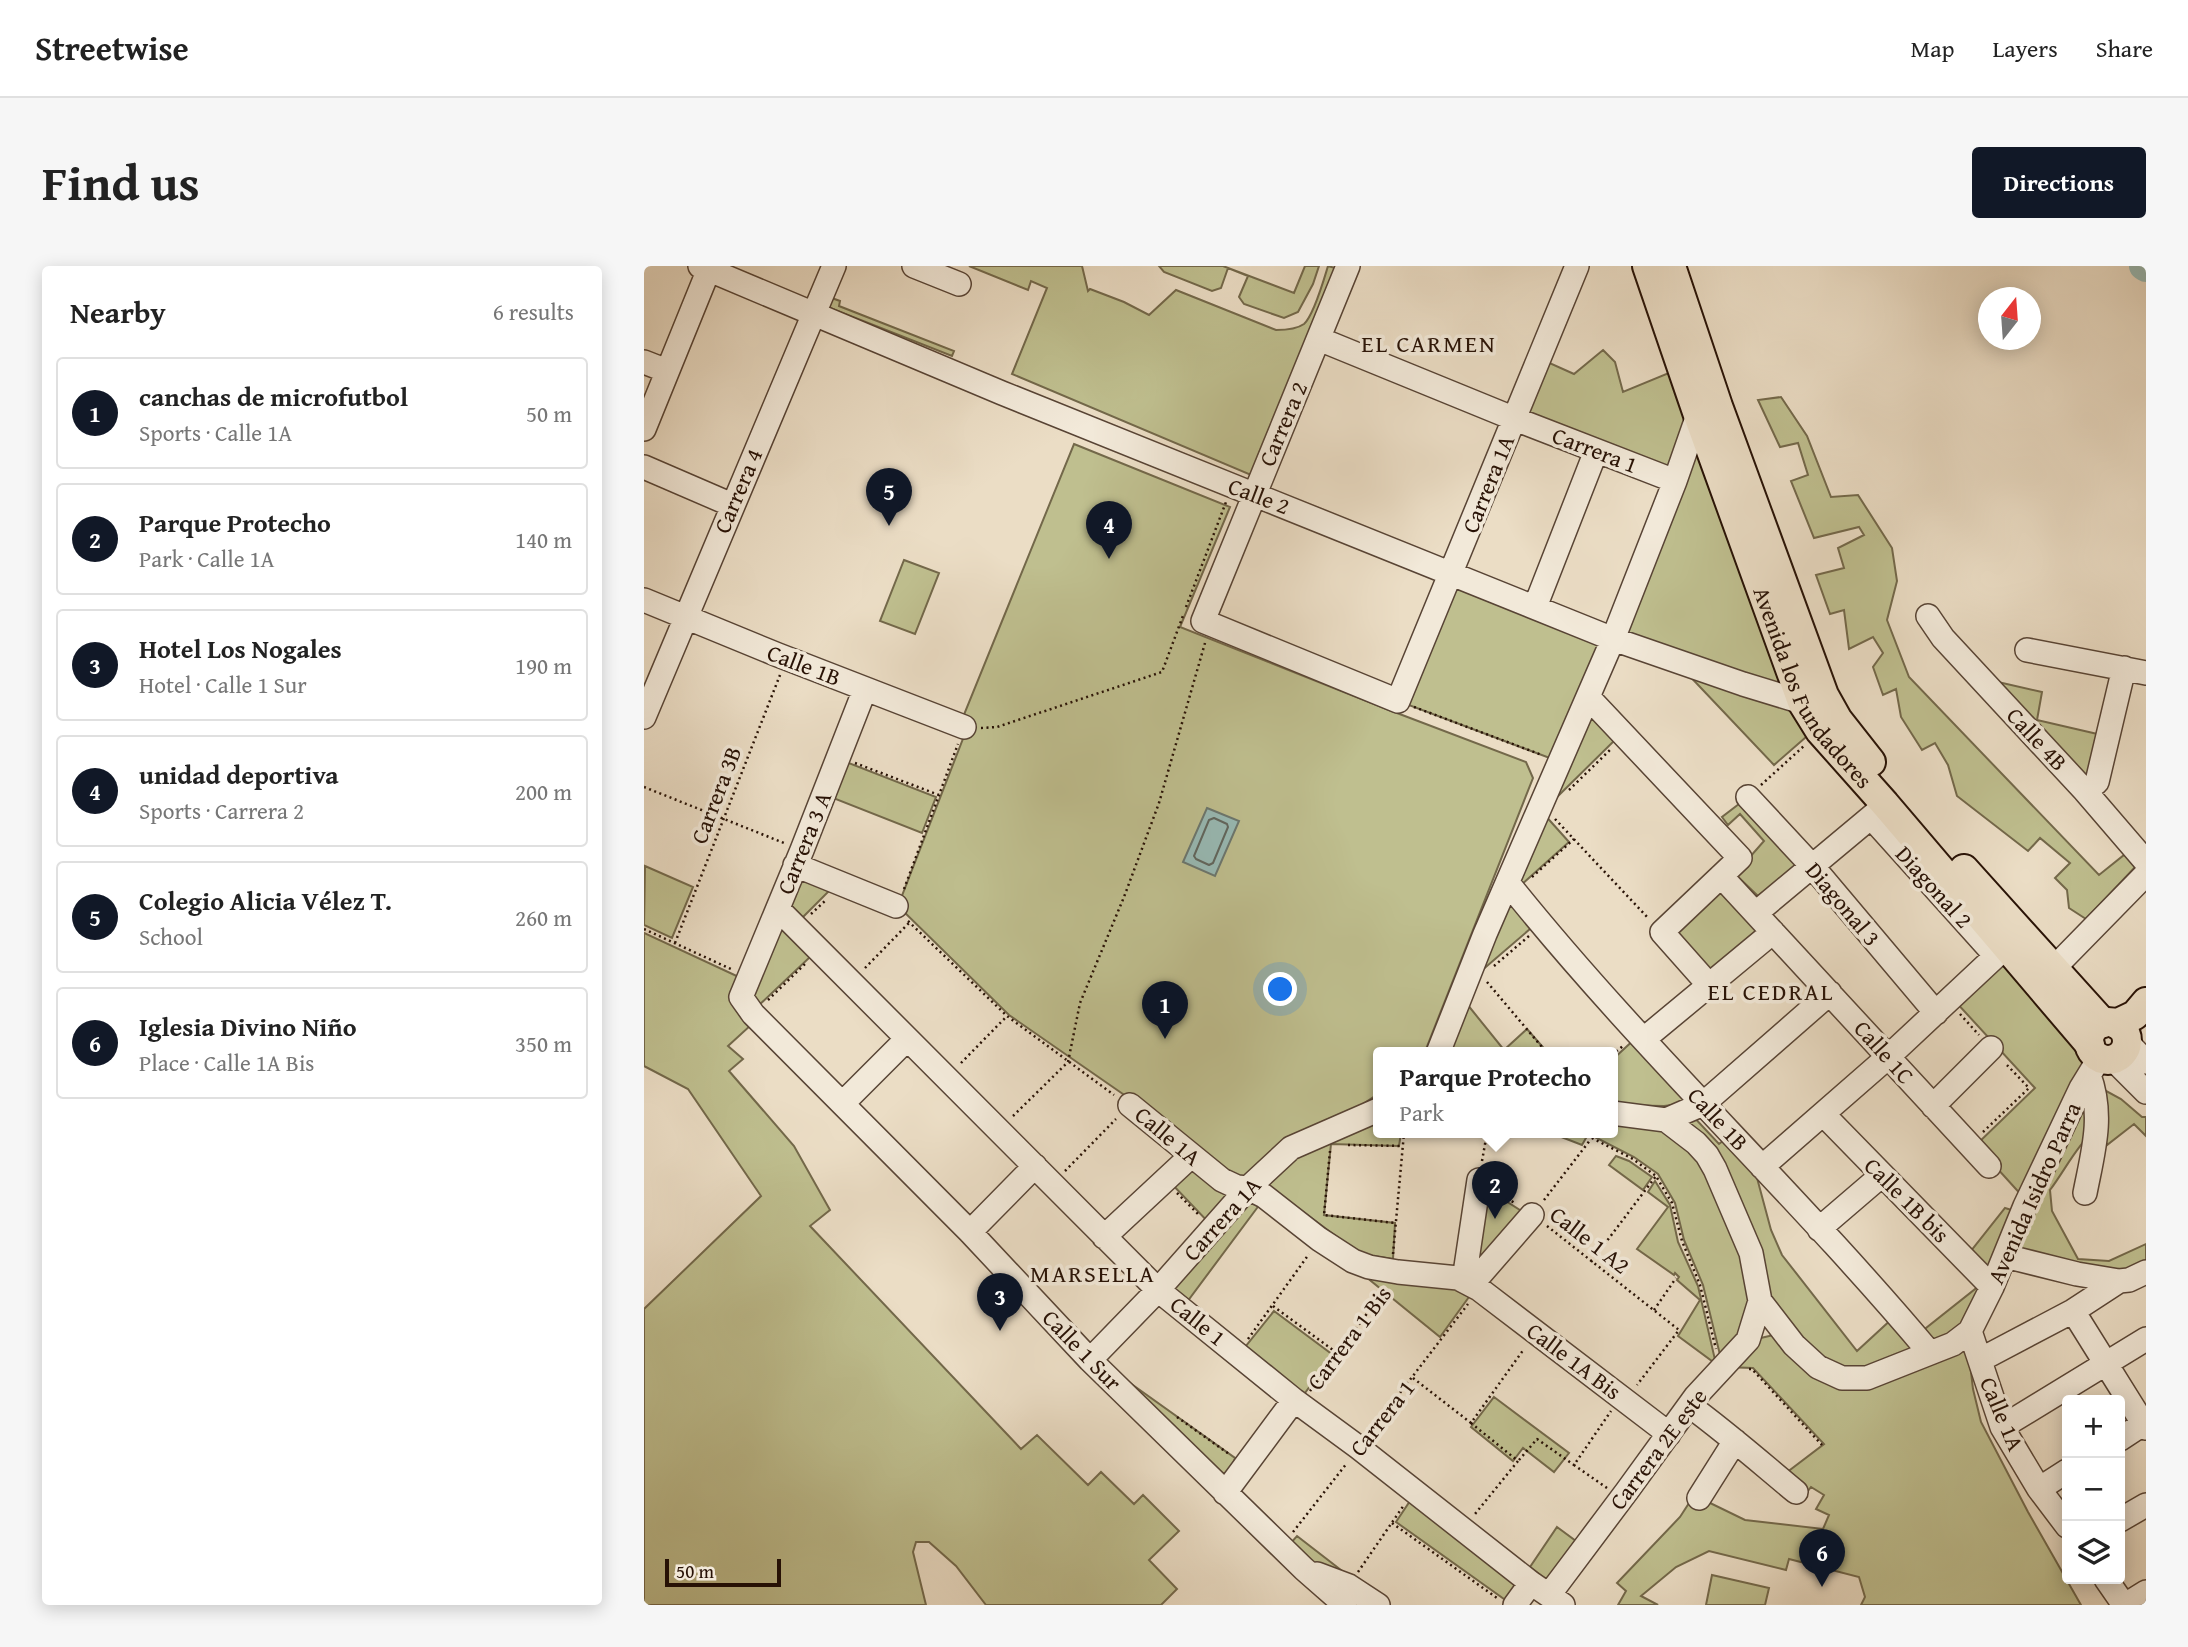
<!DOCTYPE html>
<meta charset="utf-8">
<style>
:root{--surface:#fff;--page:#f6f6f6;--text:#222;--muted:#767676;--line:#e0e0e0;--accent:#111827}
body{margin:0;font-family:"Gentium Book Plus",serif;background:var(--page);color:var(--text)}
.controls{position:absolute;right:21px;bottom:21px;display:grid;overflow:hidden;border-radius:7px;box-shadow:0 4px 18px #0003}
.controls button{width:63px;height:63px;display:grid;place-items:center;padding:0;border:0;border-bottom:2px solid var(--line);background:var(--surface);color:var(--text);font:35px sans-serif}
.compass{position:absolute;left:1334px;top:21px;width:63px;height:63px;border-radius:50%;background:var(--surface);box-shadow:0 4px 18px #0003;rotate:17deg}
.scale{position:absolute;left:21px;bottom:18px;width:116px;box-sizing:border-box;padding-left:7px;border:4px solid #271105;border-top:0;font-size:19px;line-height:24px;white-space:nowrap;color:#271105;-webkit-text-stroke:5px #f2e9d9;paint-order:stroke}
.you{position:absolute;left:637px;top:724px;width:24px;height:24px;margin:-18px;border:5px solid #fff;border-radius:50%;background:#1a73e8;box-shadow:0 0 0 10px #1a73e833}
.badge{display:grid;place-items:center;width:46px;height:46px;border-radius:50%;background:var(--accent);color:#fff;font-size:23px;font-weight:700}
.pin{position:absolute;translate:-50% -58px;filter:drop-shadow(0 2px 4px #0008)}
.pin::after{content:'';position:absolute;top:37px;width:24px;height:21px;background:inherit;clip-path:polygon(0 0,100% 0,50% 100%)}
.popup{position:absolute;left:729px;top:781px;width:245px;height:91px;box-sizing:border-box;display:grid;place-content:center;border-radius:7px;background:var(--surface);filter:drop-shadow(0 2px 5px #0005);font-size:23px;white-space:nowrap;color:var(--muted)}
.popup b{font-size:26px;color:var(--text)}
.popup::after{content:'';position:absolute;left:50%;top:100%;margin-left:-14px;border:14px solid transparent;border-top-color:var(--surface)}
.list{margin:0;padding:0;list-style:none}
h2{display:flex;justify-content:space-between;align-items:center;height:91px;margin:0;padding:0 28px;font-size:30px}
h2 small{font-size:23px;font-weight:400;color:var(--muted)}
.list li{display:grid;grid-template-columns:46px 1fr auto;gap:21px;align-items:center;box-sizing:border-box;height:112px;margin:0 14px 14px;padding:0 14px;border:2px solid var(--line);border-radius:7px}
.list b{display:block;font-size:26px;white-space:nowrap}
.list p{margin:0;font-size:23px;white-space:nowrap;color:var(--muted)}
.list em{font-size:23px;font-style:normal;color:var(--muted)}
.icon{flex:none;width:38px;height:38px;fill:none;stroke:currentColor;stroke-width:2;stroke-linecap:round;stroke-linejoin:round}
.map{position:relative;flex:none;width:1502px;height:1339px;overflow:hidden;border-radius:7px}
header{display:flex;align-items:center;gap:42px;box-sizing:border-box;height:98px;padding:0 35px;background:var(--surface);border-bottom:2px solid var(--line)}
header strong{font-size:33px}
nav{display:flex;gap:38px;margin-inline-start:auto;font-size:24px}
.intro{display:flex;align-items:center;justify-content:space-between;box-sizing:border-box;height:168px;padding:0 42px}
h1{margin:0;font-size:49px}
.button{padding:18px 32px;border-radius:7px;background:var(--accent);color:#fff;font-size:24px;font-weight:700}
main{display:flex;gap:42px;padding:0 42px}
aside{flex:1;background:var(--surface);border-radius:7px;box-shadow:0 4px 18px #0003}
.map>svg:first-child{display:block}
.green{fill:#bfbf8f;stroke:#73684a;stroke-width:2}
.water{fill:#98bbb6;stroke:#6b776f;stroke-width:2}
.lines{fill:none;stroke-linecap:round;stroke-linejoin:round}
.shore{stroke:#60665e;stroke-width:2}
.river{stroke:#98bbb6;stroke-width:28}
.minor-casing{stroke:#584435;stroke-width:26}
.major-casing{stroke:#271105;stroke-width:32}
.path{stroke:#271105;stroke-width:2.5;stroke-dasharray:2 3.5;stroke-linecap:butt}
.minor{stroke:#f2e9d9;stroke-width:23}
.major{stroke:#ebddc5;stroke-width:28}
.labels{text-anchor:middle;stroke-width:7;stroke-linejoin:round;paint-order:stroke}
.street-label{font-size:23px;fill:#271105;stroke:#f2e9d9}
.neighbourhood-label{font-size:24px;letter-spacing:2px;fill:#271105;stroke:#f2e9d9}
</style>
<header>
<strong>Streetwise</strong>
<nav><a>Map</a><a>Layers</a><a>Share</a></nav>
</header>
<div class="intro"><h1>Find us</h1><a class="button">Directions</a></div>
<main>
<aside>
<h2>Nearby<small>6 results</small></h2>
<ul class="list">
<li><span class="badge">1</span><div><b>canchas de microfutbol</b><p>Sports · Calle 1A</p></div><em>50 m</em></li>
<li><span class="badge">2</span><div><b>Parque Protecho</b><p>Park · Calle 1A</p></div><em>140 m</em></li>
<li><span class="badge">3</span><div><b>Hotel Los Nogales</b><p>Hotel · Calle 1 Sur</p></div><em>190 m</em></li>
<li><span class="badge">4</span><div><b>unidad deportiva</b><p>Sports · Carrera 2</p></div><em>200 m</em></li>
<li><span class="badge">5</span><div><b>Colegio Alicia Vélez T.</b><p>School</p></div><em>260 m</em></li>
<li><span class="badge">6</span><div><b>Iglesia Divino Niño</b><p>Place · Calle 1A Bis</p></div><em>350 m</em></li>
</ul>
</aside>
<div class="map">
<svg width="1502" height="1339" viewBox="0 0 1502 1339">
<rect width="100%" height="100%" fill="#ebddc5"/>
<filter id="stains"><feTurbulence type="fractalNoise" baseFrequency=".00286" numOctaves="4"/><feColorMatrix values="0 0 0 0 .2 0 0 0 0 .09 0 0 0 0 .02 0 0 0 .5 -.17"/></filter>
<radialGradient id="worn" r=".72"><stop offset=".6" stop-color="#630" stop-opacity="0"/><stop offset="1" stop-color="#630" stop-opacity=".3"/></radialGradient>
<path class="green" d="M 325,0 L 438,0 L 444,25 L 446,23 L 480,36 L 505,49 L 532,24 L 632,64 C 640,64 653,63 660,58 C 670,49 680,13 684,0 L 691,2 L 607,209 L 368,108 L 403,22 L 387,15 L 384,24 Z
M 515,0 L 579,0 L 650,27 L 661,0 L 675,0 L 669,18 L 654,46 L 640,52 L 600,38 L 595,31 L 604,10 L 584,2 L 577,22 L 568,25 L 520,6 Z
M 185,31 L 196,35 L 195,40 L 310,85 L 308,90 L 181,40 Z
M 959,84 L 971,96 L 979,126 L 1032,104 L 1050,149 L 1027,208 L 877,150 L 899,94 L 930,108 Z
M 1137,131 L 1163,170 L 1187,231 L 1214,229 L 1248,282 L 1253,315 L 1243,354 L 1265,411 L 1455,609 L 1485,585 L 1495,597 L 1442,653 L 1425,642 L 1423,624 L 1411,612 L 1426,597 L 1396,572 L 1384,585 L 1313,530 L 1304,499 L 1291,477 L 1278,484 L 1257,451 L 1252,423 L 1239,429 L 1229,401 L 1239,387 L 1229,371 L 1205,383 L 1200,344 L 1186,348 L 1172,309 L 1200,302 L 1194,282 L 1220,269 L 1215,261 L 1170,272 L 1147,215 L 1164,209 L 1154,177 L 1136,181 L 1114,134 Z
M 1052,166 L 1145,417 L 1137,426 L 974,369 Z
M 430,178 L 586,241 L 536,361 L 745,444 L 882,496 L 889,512 L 782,783 L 779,787 L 734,787 L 734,828 L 602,915 L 586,916 L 489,835 L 365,749 L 254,640 L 322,465 L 319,451 Z
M 260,294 L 295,307 L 271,368 L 236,355 Z
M 811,316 L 960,375 L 911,494 L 762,438 Z
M 1039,403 L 1155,440 L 1170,464 L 1130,499 Z
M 1341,413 L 1398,426 L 1393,454 L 1462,470 L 1441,522 Z
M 944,441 L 974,471 L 909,535 Z
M 197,494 L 292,531 L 278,567 L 184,530 Z
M 1104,531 L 1160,595 L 1114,630 L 1091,608 L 1120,575 L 1096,548 L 1084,559 L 1078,551 Z
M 899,547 L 925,576 L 876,620 L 870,615 Z
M 1,600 L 49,621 L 28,672 L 0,659 Z
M 159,606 L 192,618 L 155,655 L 142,642 Z
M 1079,618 L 1123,666 L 1064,716 L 1024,670 Z
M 866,627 L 893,657 L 836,706 Z
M 138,662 L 166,691 L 113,741 L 107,733 Z
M 0,667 L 97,712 L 107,759 L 84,780 L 99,793 L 85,805 L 150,880 L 186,944 L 166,960 L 377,1183 L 393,1169 L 444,1219 L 457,1206 L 490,1238 L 499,1229 L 535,1265 L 505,1294 L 533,1323 L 517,1339 L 342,1339 L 312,1300 L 285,1276 L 272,1276 L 269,1286 L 282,1339 L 0,1339 L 0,1043 L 117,930 L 44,823 L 0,800 Z
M 1360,689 L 1448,792 L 1380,932 L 1332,879 L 1391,822 L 1310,734 Z
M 823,738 L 860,784 L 883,763 L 904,787 L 813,787 L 807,780 Z
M 993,771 L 1053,836 L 1020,840 L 968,839 L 968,794 Z
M 1445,813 L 1450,864 C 1432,881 1421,904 1406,924 L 1408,945 L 1434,993 L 1465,995 L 1502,978 L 1502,1001 L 1481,1010 L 1367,986 Z
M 1453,820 L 1477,833 L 1498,851 L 1502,851 L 1502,870 L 1490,858 L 1463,879 L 1458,865 Z
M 734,847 L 734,867 L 757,867 L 755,880 L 687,878 L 680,949 L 751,957 L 749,993 L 716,988 L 619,916 L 647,888 Z
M 1046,847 L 1075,878 L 1084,871 L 1109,897 L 1127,964 L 1138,989 L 1213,1085 L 1250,1051 L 1281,1085 L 1199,1109 L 1119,1035 L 1098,955 L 1028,855 Z
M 968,851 L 1019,857 L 1059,891 L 1113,1034 L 1078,1097 L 1059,1019 L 1040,974 L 1031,937 L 1014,908 L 990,891 L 943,867 L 968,867 Z
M 907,867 L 932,867 L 942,872 L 938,879 Z
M 972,890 L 985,895 L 1008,911 L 999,924 L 965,899 Z
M 546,893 L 592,924 L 567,959 L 524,914 Z
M 1011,915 L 1026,939 L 1034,976 L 1054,1020 L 1072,1098 L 1034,1070 L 1056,1034 L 1033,1014 L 1035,1011 L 1031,1007 L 1030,1009 L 993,983 L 1024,941 L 1004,926 Z
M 837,919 L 882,948 L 827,1015 Z
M 604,927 L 619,934 L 540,1040 L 520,1023 Z
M 1361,942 L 1374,946 L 1346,1014 L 1323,990 Z
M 711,1002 L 830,1024 L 796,1071 Z
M 1340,1016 L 1324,1063 L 1288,1083 L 1277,1066 Z
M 630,1045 L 689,1089 L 655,1135 L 597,1086 Z
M 1138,1067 L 1197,1114 L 1323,1072 L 1329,1123 L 1337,1156 L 1384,1246 L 1437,1339 L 1217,1339 L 1221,1331 L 1215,1311 L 1145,1293 L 1142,1304 L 1065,1285 L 1032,1301 L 997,1330 L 1014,1339 L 974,1339 L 982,1325 L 973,1317 L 1036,1251 L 1049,1231 L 1060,1234 L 1101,1254 L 1179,1263 L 1185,1249 L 1172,1243 L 1180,1229 L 1167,1221 L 1160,1230 L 1138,1210 L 1180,1178 L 1109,1102 L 1081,1101 L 1104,1075 Z
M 458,1097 L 591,1192 L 582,1219 Z
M 850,1131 L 925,1187 L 910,1206 L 879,1182 L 869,1195 L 827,1161 Z
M 770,1229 L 883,1318 L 867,1338 L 752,1256 Z
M 913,1261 L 936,1278 L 907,1317 L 886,1301 Z
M 653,1270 L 706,1311 L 667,1301 L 645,1279 Z
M 1068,1309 L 1125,1322 L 1121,1339 L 1062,1339 Z"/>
<path class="water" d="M 563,542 L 595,555 L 571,610 L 539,596 Z"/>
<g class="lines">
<path class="shore" d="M 570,552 L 583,558 L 584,561 L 569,597 L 565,599 L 552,593 L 550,590 L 565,554 Z"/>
<path class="river" d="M 1499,0 L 1502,2"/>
<defs>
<path id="minor" d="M 56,0 L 358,127 L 969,373 L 1099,418 L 1158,436 L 1171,432
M 270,0 L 315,18
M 704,0 L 559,355 L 754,435 L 933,0
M 675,73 L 871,153 L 1031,215
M 0,96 L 23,105
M 0,163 L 65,3
M 0,201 L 88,239
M 0,334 L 134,389 L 320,461
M 891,341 L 952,185
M 1284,350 L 1299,372 L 1441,525 L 1502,596
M 1383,384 L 1502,407
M 221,423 L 158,584 L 97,731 L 109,748 L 326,966 L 446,1094 L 660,1303 L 701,1339
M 944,431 L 1096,592 L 1018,666 L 1065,719
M 0,451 L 190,0
M 1441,525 L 1453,516 L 1480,402
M 1104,531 L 1169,601 L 1292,747
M 151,599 L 252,640
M 1077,610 L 1345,900
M 864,617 C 996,782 1151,926 1286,1087
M 134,643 L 514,1024 L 650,1134 L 714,1181 L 887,1317 L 919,1339
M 1112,647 L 1239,541
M 1410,702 L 1502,608
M 1000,773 L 1129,666
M 1483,776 L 1502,796
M 794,787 L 841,668 L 969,373 L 1031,215 L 1054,149
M 1469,793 L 1502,826
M 199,837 L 262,774
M 486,839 L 578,914 L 593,921 L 604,922 L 620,930 L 675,973 L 709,995 L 725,1001 L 754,1006 L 814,1012 L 835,1023 L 1025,1168
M 1289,840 L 1347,782
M 968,847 L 1022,854 L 1059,838 L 1186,727
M 1179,848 L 1348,1021
M 1022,854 L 1052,877 L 1063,889 L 1071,903 L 1107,987 L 1116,1035 L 1150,1079 L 1174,1101 L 1198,1112 L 1223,1112 L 1309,1078 L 1326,1065 L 1348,1021 L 1381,940 L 1437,822 L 1456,791
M 1118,901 L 1244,791 L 1352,690 L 1227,551
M 1441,927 C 1449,886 1460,850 1445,809
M 1175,963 L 1238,909
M 326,966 L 391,900
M 460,971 L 547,890
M 1361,990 L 1433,1008 L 1475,1015 L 1485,1014 L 1502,1006
M 820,1014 L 835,914
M 828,1018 L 888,949
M 1429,1045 L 1502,1162
M 1326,1065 L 1358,1161 L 1395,1223 L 1423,1260
M 446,1094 L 514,1024 L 604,922 L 647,882 L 734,844
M 1336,1094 L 1429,1045 L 1475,1015
M 1046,1140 C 1083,1167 1117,1197 1152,1226
M 1358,1161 L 1502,1073
M 1476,1173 L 1502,1156
M 1395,1223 L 1423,1205
M 581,1227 L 650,1134
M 1055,1232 L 1091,1175
M 1476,1254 L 1502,1239
M 673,1308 L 705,1320 L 734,1339
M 1462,1313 L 1480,1339
M 905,1329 L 983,1225 L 1052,1130 L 1104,1074 L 1116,1035
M 871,1339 L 887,1317
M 1481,1339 L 1502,1326"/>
<g id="major">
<path id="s1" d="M 1003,0 L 1054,149 L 1158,436 L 1176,465 L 1241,538 L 1446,779"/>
<path d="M 1027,0 L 1074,140 L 1180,429 L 1194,454 L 1227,496"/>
<path d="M 1320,603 L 1459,757"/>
<circle cx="1464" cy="775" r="19"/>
<path d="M 1472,758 L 1491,749 L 1502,736"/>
</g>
</defs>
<use href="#minor" class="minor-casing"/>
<use href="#major" class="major-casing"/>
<path class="path" d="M 542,341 L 582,236
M 770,441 L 898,489
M 337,462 L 353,461 L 518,406 L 540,347
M 211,497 L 295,529
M 1117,519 L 1161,479
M 0,521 L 140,577
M 925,524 L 968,482
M 911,553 L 1005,653
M 888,611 L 930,573
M 260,623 L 314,478
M 167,648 L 183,633
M 264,655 L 363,750 L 470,829
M 0,663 L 89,704
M 31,677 L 136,409
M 850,700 L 885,670
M 221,702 L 265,657
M 843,716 L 903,787
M 124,734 L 162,697
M 1316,748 L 1335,769
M 968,789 L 979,780
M 317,797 L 363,750
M 369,850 L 424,796 L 436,737 L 480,631 L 515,537 L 561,377
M 1339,866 L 1385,822 L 1361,797
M 938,867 L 989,893 L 1012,910 L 1028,937 L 1038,975 L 1056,1019 L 1072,1083
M 704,879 L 759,880
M 686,885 L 680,949 L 751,957
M 838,895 L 843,867
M 421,905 L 472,853
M 854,926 L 872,938
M 533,927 L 555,949
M 900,934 L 947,873
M 903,960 L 1035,1064 L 993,1119
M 749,988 L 760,867
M 947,996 L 1012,910
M 629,1040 L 693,1087
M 1010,1044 L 1032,1012
M 604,1073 L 665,988
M 1105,1103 L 1108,1103 L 1178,1179
M 769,1112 L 827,1157 L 880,1083
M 666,1125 L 741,1023
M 533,1151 L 585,1188
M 827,1157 L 874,1195 L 831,1248
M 726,1166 L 824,1038
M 875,1194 L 893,1173 L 930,1199
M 963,1222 L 930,1199 L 967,1145
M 748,1257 L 853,1332
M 649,1266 L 703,1197
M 714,1306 L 760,1239"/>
<use href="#minor" class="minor"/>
<use href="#major" class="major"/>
</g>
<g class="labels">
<g class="street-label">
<text transform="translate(639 158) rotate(-67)" y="8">Carrera 2</text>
<text transform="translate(951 184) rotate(21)" y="8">Carrera 1</text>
<text transform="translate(844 218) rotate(-68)" y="8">Carrera 1A</text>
<text transform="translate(94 225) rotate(-67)" y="8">Carrera 4</text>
<text transform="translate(615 230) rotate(21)" y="8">Calle 2</text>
<text transform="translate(160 399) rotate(21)" y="8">Calle 1B</text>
<text dy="8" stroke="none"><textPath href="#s1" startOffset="455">Avenida los Fundadores</textPath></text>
<text transform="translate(1393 473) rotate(47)" y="8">Calle 4B</text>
<text transform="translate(72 529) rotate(-69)" y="8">Carrera 3B</text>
<text transform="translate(160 577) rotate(-68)" y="8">Carrera 3 A</text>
<text transform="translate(1290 621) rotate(48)" y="8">Diagonal 2</text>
<text transform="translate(1199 638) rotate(50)" y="8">Diagonal 3</text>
<text transform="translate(1240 786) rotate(48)" y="8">Calle 1C</text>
<text transform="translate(1074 853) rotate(47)" y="8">Calle 1B</text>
<text transform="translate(524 870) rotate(40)" y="8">Calle 1A</text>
<text transform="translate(1390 927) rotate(-66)" y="8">Avenida Isidro Parra</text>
<text transform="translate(1263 934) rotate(45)" y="8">Calle 1B bis</text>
<text transform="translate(578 953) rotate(-48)" y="8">Carrera 1A</text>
<text transform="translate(946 974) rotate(38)" y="8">Calle 1 A2</text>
<text transform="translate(554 1055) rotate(39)" y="8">Calle 1</text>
<text transform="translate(705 1072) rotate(-53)" y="8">Carrera 1 Bis</text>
<text transform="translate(438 1084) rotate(46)" y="8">Calle 1 Sur</text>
<text transform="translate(930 1095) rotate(37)" y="8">Calle 1A Bis</text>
<text transform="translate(1358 1148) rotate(67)" y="8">Calle 1A</text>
<text transform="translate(738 1152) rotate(-52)" y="8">Carrera 1</text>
<text transform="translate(1014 1183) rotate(-53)" y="8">Carrera 2E este</text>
</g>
<g class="neighbourhood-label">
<text x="785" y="86">EL CARMEN</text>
<text x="1127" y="734">EL CEDRAL</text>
<text x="449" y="1016">MARSELLA</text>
</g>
</g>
<rect width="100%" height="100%" filter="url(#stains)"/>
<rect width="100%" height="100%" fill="url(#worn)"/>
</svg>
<div class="controls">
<button>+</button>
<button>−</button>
<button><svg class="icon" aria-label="layers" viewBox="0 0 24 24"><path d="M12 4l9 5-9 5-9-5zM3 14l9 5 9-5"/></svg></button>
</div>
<svg class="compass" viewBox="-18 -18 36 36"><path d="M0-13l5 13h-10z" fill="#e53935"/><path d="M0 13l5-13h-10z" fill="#767676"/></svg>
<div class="scale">50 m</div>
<div class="you"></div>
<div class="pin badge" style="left:521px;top:773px">1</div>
<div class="pin badge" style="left:851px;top:953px">2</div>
<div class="popup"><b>Parque Protecho</b>Park</div>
<div class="pin badge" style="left:356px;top:1065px">3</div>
<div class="pin badge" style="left:465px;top:293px">4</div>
<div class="pin badge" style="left:245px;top:260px">5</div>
<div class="pin badge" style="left:1178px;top:1321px">6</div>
</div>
</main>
